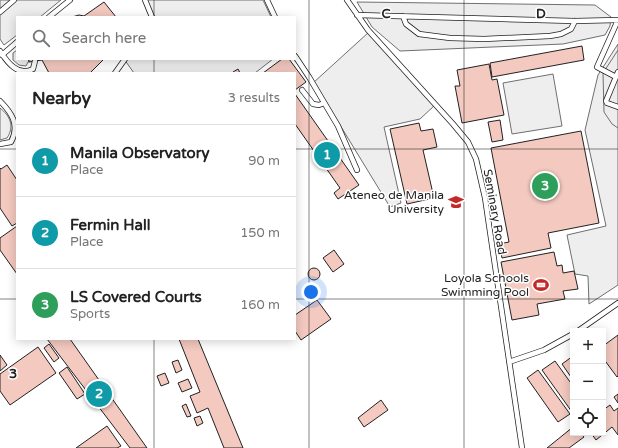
<!DOCTYPE html>
<meta charset="utf-8">
<style>
:root{--surface:#fff;--page:#f6f6f6;--text:#222;--muted:#767676;--line:#e0e0e0;--accent:#0b8043}
body{margin:0;font-family:"Varela Round",sans-serif;background:var(--page);color:var(--text)}
.controls{position:absolute;right:12px;bottom:12px;display:grid;overflow:hidden;border-radius:0px;box-shadow:0 2px 10px #0003}
.controls button{width:36px;height:36px;display:grid;place-items:center;padding:0;border:0;border-bottom:1px solid var(--line);background:var(--surface);color:var(--text);font:20px sans-serif}
.you{position:absolute;left:311px;top:292px;width:14px;height:14px;margin:-10px;border:3px solid #fff;border-radius:50%;background:#1a73e8;box-shadow:0 0 0 6px #1a73e833}
.badge{display:grid;place-items:center;width:26px;height:26px;border-radius:50%;background:var(--accent);color:#fff;font-size:13px;font-weight:700}
.pin{position:absolute;translate:-50% -50%;border:2px solid #fff;box-shadow:0 1px 4px #0006}
.list{margin:0;padding:0;list-style:none}
h2{display:flex;justify-content:space-between;align-items:center;height:52px;margin:0;padding:0 16px;font-size:17px}
h2 small{font-size:13px;font-weight:400;color:var(--muted)}
.list li{display:grid;grid-template-columns:26px 1fr auto;gap:12px;align-items:center;box-sizing:border-box;height:72px;padding:0 16px;border-top:1px solid var(--line)}
.list b{display:block;font-size:15px;white-space:nowrap}
.list p{margin:0;font-size:13px;white-space:nowrap;color:var(--muted)}
.list em{font-size:13px;font-style:normal;color:var(--muted)}
.icon{flex:none;width:22px;height:22px;fill:none;stroke:currentColor;stroke-width:2;stroke-linecap:round;stroke-linejoin:round}
.map{position:relative;flex:none;width:618px;height:448px;overflow:hidden}
.search{position:absolute;background:var(--surface);box-shadow:0 2px 10px #0003;left:16px;top:16px;width:280px;height:44px;display:flex;align-items:center;gap:10px;box-sizing:border-box;padding:0 14px;border-radius:0px;color:var(--muted);font-size:15px}
.panel{position:absolute;background:var(--surface);box-shadow:0 2px 10px #0003;left:16px;top:72px;width:280px;height:268px;border-radius:0px}
.map>svg:first-child{display:block}
.green{fill:#eee;stroke:#6f6f6f}
.parking{fill:#ededed;stroke:#6f6f6f}
.building{fill:#f3c9c0;stroke:#222}
.lines{fill:none;stroke-linecap:round;stroke-linejoin:round}
.service-casing{stroke:#222;stroke-width:6}
.service{stroke:#fff;stroke-width:4.5}
.grid{fill:none;stroke:#222;stroke-width:1;stroke-opacity:0.55}
.labels{text-anchor:middle;stroke-width:3;stroke-linejoin:round;paint-order:stroke}
.poi-label{font-size:12px;fill:#222;stroke:#fff;text-anchor:end}
.street-label{font-size:12px;fill:#222;stroke:#fff}
.grid-label{font-size:13px;text-anchor:middle;font-weight:bold;fill:#222;stroke:#fff;stroke-width:3;stroke-linejoin:round;paint-order:stroke}
</style>
<div class="map">
<svg width="618" height="448" viewBox="0 0 618 448">
<rect width="100%" height="100%" fill="#fff"/>
<path class="green" d="M 145,0 L 263,0 L 271,17 L 152,17 Z
M 369,32 L 435,105 L 420,119 L 384,127 L 401,203 L 390,207 L 332,112 L 313,83 Z
M 618,44 L 618,285 L 589,304 L 588,276 L 575,274 L 567,235 L 606,226 L 585,130 L 598,75 Z
M 17,50 L 17,59 L 28,59 L 29,62 L 28,62 L 26,66 L 19,65 L 13,60 L 13,53 Z
M 124,59 L 273,59 L 255,73 L 134,73 Z
M 553,74 L 562,126 L 512,134 L 503,83 Z
M 0,108 C 10,116 15,126 7,138 L 0,140 Z"/>
<path class="parking" d="M 0,0 L 61,0 L 40,17 L 17,17 L 17,35 L 4,45 L 0,39 Z
M 357,2 L 595,5 L 611,17 L 610,26 L 605,35 L 563,44 L 400,51 L 372,27 Z
M 618,50 L 618,128 L 612,124 L 604,112 L 603,73 Z"/>
<path class="building" d="M 104,2 L 116,17 L 72,17 L 79,15 L 84,16 Z
M 582,46 L 584,60 L 492,77 L 490,63 Z
M 29,59 L 104,59 L 90,73 L 49,73 L 42,60 L 29,62 Z
M 282,59 L 289,59 L 306,82 L 295,90 L 295,73 L 263,73 Z
M 489,64 L 492,80 L 497,79 L 504,115 L 462,123 L 455,86 L 460,86 L 457,70 Z
M 238,69 L 240,73 L 234,73 L 233,72 Z
M 295,94 L 359,185 L 338,199 L 334,193 L 340,188 L 295,124 Z
M 500,120 L 503,140 L 492,142 L 488,122 Z
M 419,123 L 421,131 L 433,129 L 437,147 L 423,150 L 434,198 L 407,204 L 390,129 Z
M 581,131 L 599,223 L 548,233 L 551,248 L 502,258 L 499,244 L 509,242 L 491,148 Z
M 7,165 L 17,180 L 17,223 L 12,226 L 0,208 L 0,168 L 1,169 Z
M 17,226 L 17,274 L 0,250 L 0,238 Z
M 334,250 L 344,264 L 333,272 L 323,258 Z
M 554,252 L 557,266 L 562,265 L 563,273 L 574,271 L 578,289 L 563,291 L 565,299 L 537,304 L 539,315 L 512,320 L 501,262 Z
M308 274a6 6 0 1 1 12 0a6 6 0 1 1-12 0Z
M 317,300 L 331,319 L 301,340 L 295,331 L 295,315 Z
M 618,335 L 618,376 L 617,377 L 603,358 L 603,346 Z
M 47,339 L 70,339 L 147,448 L 130,448 Z
M 179,339 L 198,339 L 243,448 L 224,448 L 208,408 L 197,413 L 190,396 L 200,392 Z
M 49,344 L 59,358 L 54,362 L 44,348 Z
M 38,347 L 56,373 L 10,405 L 0,391 L 0,374 Z
M 0,355 L 7,365 L 0,371 Z
M 573,356 L 573,380 L 562,364 Z
M 178,360 L 182,370 L 176,373 L 172,362 Z
M 555,361 L 573,386 L 572,412 L 542,370 Z
M 67,367 L 85,394 L 77,399 L 59,373 Z
M 538,370 L 570,414 L 558,422 L 527,378 Z
M 165,373 L 169,383 L 161,386 L 157,376 Z
M 188,379 L 192,388 L 182,392 L 178,383 Z
M 618,394 L 618,403 L 614,397 Z
M 381,400 L 388,410 L 364,427 L 358,418 Z
M 186,404 L 191,416 L 187,417 L 182,406 Z
M 610,405 L 614,411 L 618,408 L 618,435 L 612,427 L 596,440 L 591,433 L 603,433 L 603,410 Z
M 200,416 L 203,423 L 197,426 L 194,418 Z
M 107,426 L 121,446 L 117,448 L 76,448 Z
M 573,427 L 573,433 L 581,433 L 584,437 L 569,448 L 547,448 Z"/>
<g class="lines">
<defs>
<path id="service" d="M 145,0 L 152,17
M 267,0 L 275,17
M 347,0 L 368,30 L 453,124 L 468,142 L 476,159 L 485,198 L 522,448
M 0,12 L 14,0
M 357,15 L 575,21 L 618,20
M 403,16 L 406,24 L 419,34 L 450,38 L 484,39 L 550,36 L 561,34 L 571,29 L 575,21
M 49,17 L 70,0
M 0,51 C 7,62 18,77 33,69 L 35,61
M 2,55 L 17,42
M 295,56 L 309,77 L 338,126 L 357,170
M 618,72 L 606,101 L 607,103 L 618,107
M 115,73 L 125,59
M 616,77 L 597,67 L 618,20
M 302,90 L 313,104 L 319,105 L 324,103
M 0,101 C 12,113 20,125 11,142 L 0,144
M 578,331 L 618,303
M 509,362 L 544,350 L 573,334"/>
</defs>
<use href="#service" class="service-casing"/>
<use href="#service" class="service"/>
</g>
<path class="grid" d="M 154,0 L 154,17M 309,0 L 309,448M 464,0 L 464,448M 154,59 L 154,73M 0,149 L 17,149M 295,149 L 618,149M 0,299 L 17,299M 295,299 L 618,299M 154,339 L 154,448"/>
<defs>
<symbol id="university-bare" viewBox="-9 -9 18 18"><path d="M0-5L7-2L0 1L-7-2ZM-4 1L0 2.5L4 1V4Q0 6-4 4Z" fill="#c62828" stroke="#fff" stroke-width="2.5" paint-order="stroke"/></symbol>
<symbol id="stadium-bare" viewBox="-9 -9 18 18"><path d="M0-5a6.5 5 0 1 0 0 10a6.5 5 0 1 0 0-10ZM-3.5-1.8h7v3.6h-7Z" fill="#c62828" stroke="#fff" stroke-width="2.5" paint-order="stroke"/></symbol>
</defs>
<g fill-rule="evenodd">
<use href="#university-bare" x="445" y="191" width="22" height="22"/>
<use href="#stadium-bare" x="530" y="274" width="22" height="22"/>
</g>
<g class="labels">
<g class="poi-label">
<text x="444" y="199">Ateneo de Manila<tspan x="444" dy="14">University</tspan></text>
<text x="529" y="282">Loyola Schools<tspan x="529" dy="14">Swimming Pool</tspan></text>
</g>
<g class="street-label">
<text transform="translate(495 212) rotate(80)" y="4">Seminary Road</text>
</g>
</g>
<g class="grid-label">
<text x="386" y="18">C</text>
<text x="541" y="18">D</text>
<text x="13" y="378">3</text>
</g>
</svg>
<div class="controls">
<button>+</button>
<button>−</button>
<button><svg class="icon" aria-label="locate" viewBox="0 0 24 24"><circle cx="12" cy="12" r="6"/><path d="M12 2v4M12 18v4M2 12h4M18 12h4"/></svg></button>
</div>
<div class="you"></div>
<div class="pin badge" style="left:327px;top:155px;background:#0f9aa8">1</div>
<div class="pin badge" style="left:99px;top:394px;background:#0f9aa8">2</div>
<div class="pin badge" style="left:545px;top:186px;background:#2e9e5b">3</div>
<div class="search"><svg class="icon" aria-label="search" viewBox="0 0 24 24"><circle cx="10" cy="10" r="6"/><path d="M15 15l6 6"/></svg>Search here</div>
<section class="panel">
<h2>Nearby<small>3 results</small></h2>
<ul class="list">
<li><span class="badge" style="background:#0f9aa8">1</span><div><b>Manila Observatory</b><p>Place</p></div><em>90 m</em></li>
<li><span class="badge" style="background:#0f9aa8">2</span><div><b>Fermin Hall</b><p>Place</p></div><em>150 m</em></li>
<li><span class="badge" style="background:#2e9e5b">3</span><div><b>LS Covered Courts</b><p>Sports</p></div><em>160 m</em></li>
</ul>
</section>
</div>
